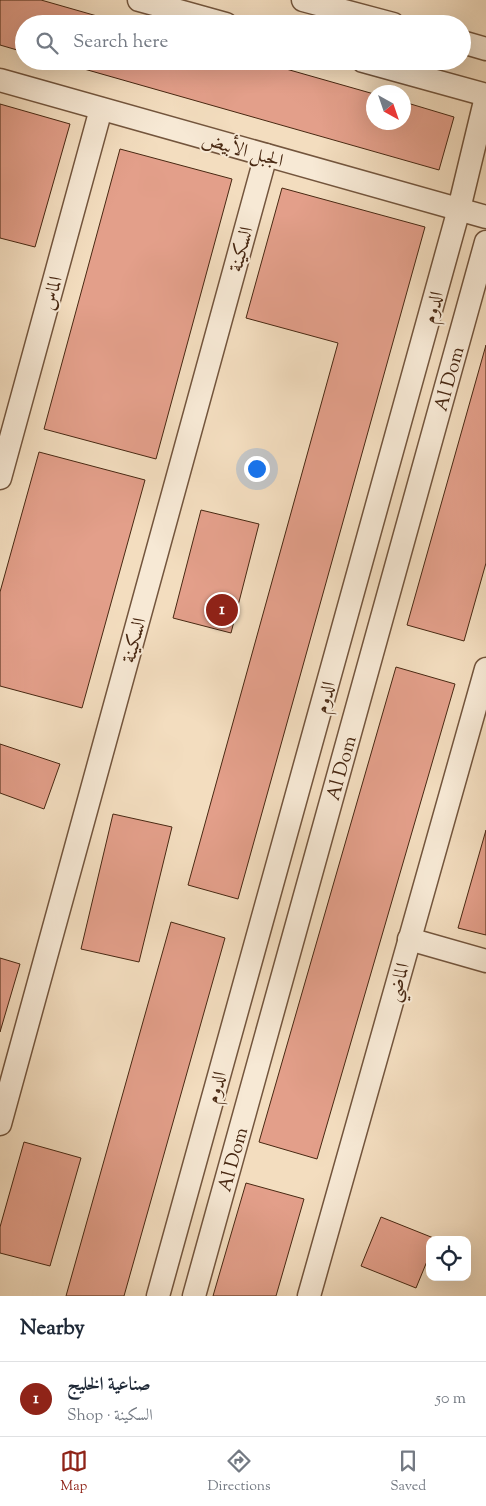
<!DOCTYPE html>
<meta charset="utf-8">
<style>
:root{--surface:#fff;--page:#f2f2f3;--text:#1f2937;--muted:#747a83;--line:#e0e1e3;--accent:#8f2418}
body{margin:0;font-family:"Sorts Mill Goudy",Amiri,serif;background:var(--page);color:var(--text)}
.controls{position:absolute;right:15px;bottom:15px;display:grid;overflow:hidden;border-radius:10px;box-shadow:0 5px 20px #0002}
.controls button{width:45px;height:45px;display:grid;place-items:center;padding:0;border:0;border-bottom:1px solid var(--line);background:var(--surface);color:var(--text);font:25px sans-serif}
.compass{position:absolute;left:366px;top:85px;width:45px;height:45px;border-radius:50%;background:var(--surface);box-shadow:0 5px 20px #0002;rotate:140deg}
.you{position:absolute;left:256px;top:468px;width:18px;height:18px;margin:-12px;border:4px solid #fff;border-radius:50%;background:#1a73e8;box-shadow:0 0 0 8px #1a73e833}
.badge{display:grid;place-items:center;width:32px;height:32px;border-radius:50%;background:var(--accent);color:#fff;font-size:16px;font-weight:700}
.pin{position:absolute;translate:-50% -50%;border:2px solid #fff;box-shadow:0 1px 5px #0006}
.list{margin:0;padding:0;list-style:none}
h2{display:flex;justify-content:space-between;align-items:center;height:65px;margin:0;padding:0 20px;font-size:21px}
h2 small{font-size:16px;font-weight:400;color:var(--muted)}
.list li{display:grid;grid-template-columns:32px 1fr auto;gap:15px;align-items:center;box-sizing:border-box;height:75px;padding:0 20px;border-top:1px solid var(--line)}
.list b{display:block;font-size:19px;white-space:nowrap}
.list p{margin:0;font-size:16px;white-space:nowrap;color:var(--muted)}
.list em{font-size:16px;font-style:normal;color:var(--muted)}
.icon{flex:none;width:28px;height:28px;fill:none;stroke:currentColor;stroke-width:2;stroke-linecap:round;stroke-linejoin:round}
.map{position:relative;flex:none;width:486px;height:1296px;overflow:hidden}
.search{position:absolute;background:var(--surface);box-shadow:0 5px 20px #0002;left:15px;right:15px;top:15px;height:55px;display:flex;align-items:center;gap:12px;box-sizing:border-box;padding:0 18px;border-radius:28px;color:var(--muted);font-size:19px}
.sheet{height:140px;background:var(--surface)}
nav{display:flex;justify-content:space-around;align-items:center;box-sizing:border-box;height:70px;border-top:1px solid var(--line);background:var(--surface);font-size:14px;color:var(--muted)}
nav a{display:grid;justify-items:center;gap:2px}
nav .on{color:var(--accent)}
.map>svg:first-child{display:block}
.building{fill:#e39f8a;stroke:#482812}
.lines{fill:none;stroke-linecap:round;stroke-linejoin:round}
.minor-casing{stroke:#73553d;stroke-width:25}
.minor{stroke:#f7e9d5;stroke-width:22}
.labels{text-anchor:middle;stroke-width:4;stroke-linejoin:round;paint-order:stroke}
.street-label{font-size:19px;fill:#482812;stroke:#f7e9d5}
</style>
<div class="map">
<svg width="486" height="1296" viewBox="0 0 486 1296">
<rect width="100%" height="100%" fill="#f3ddbf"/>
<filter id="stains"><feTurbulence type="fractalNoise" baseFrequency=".004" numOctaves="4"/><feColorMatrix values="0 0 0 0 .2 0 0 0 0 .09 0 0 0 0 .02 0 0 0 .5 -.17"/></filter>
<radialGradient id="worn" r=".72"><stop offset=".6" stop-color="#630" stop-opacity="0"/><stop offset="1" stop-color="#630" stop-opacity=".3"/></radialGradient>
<path class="building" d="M 0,0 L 41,0 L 125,24 L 24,24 L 24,52 L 0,45 Z
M 56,61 L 258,61 L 374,94 L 374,122 L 404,122 L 404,102 L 454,117 L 439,170 Z
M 0,104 L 70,124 L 35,247 L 0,238 Z
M 120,149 L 232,179 L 156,459 L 44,429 Z
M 282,188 L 425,227 L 238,899 L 188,885 L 338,343 L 246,318 Z
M 486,345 L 486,563 L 464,641 L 407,625 Z
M 39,452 L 145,480 L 82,708 L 0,686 L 0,592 Z
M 201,510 L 259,524 L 231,633 L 173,618 Z
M 396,667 L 455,684 L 317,1159 L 259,1142 Z
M 0,744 L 60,764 L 44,809 L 0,793 Z
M 113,814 L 172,827 L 139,962 L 81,949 Z
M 486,830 L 486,935 L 458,928 Z
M 171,922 L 225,938 L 124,1296 L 66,1296 Z
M 0,958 L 20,964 L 0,1032 Z
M 24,1142 L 81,1158 L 50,1266 L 0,1253 L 0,1227 Z
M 246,1183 L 304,1199 L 276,1296 L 213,1296 Z
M 381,1217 L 436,1239 L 430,1240 L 430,1254 L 416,1288 L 361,1266 Z"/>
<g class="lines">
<defs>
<g id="minor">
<path d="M 139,0 L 226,24"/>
<path d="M 303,0 L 393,24"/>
<path d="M 462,42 L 486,49"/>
<path d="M 363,61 L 486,95"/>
<path d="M 0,80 L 486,217"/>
<path d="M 0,478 L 101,109"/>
<path d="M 409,939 L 486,961"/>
<path d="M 0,1124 L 266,155"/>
<path d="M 158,1296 L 459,209 L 486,97"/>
<path id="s1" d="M 194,1296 L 486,242"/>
<path d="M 309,1296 L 486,669"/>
</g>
</defs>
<use href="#minor" class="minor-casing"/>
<use href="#minor" class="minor"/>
</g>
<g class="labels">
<g class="street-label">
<text transform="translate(243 149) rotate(16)" y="7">الجبل الأبيض</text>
<text transform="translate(240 249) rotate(-75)" y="7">السكينة</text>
<text transform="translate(51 293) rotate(-75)" y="7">الماس</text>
<text transform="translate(432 307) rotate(-74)" y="7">الدوم</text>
<text dy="7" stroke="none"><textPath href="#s1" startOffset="952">Al Dom</textPath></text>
<text transform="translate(133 640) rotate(-75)" y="7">السكينة</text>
<text transform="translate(324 697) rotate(-74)" y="7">الدوم</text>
<text dy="7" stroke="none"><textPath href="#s1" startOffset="548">Al Dom</textPath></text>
<text transform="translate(397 982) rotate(-74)" y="7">الماضي</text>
<text transform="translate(215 1087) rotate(-74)" y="7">الدوم</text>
<text dy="7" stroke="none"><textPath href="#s1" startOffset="142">Al Dom</textPath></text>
</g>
</g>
<rect width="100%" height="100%" filter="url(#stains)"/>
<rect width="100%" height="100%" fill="url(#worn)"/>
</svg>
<div class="controls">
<button><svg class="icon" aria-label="locate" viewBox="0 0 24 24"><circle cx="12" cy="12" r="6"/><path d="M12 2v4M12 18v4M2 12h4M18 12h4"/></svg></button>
</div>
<svg class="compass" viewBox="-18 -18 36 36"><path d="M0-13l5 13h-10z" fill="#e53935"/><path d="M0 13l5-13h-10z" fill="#747a83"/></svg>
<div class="you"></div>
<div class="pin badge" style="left:222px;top:610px">1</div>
<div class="search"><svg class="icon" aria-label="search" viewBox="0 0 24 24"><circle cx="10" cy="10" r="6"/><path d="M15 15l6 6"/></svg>Search here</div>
</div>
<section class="sheet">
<h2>Nearby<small></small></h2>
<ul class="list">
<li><span class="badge">1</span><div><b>صناعية الخليج</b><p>Shop · السكينة</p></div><em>50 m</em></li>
</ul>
</section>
<nav>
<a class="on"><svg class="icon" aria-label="map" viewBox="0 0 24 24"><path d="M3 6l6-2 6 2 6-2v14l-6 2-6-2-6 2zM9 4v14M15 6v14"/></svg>Map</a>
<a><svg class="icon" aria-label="directions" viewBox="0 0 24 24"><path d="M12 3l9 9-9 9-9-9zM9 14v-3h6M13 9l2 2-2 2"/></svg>Directions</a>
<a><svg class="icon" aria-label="saved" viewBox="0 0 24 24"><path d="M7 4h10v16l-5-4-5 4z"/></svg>Saved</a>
</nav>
